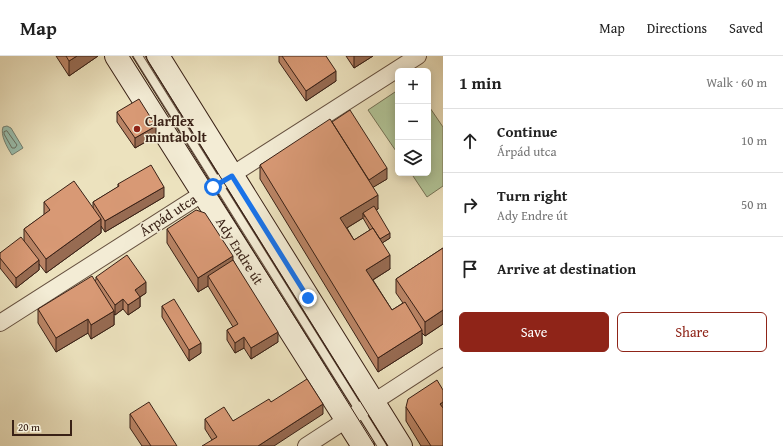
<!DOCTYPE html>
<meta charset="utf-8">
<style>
:root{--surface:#fff;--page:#f2f2f2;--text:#222;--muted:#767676;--line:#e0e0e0;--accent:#8f2418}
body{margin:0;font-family:"Gentium Book Plus",serif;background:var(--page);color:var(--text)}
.controls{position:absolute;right:12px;top:12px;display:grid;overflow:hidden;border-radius:6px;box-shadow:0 2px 10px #0003}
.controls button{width:36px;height:36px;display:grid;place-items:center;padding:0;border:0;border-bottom:1px solid var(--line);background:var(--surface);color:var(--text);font:20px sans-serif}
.scale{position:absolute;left:12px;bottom:10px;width:60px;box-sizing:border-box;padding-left:4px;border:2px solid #392116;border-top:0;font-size:11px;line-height:14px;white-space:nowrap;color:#392116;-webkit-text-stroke:3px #f3ecd5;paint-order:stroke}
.stop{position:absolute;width:12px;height:12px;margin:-9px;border:3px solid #1a73e8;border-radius:50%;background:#fff}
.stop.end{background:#1a73e8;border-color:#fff;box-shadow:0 1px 4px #0008}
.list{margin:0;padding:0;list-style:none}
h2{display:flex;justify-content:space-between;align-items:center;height:52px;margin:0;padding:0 16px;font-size:17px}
h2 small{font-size:13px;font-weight:400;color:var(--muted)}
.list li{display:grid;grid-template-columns:26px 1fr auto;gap:12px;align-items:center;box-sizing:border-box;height:64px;padding:0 16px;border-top:1px solid var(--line)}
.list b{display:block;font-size:15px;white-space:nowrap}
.list p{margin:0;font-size:13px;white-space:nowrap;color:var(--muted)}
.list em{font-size:13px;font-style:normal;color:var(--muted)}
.actions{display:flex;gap:8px;padding:12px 16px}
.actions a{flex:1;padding:9px 0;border:1px solid var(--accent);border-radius:6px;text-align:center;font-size:14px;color:var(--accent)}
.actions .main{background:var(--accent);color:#fff}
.icon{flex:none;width:22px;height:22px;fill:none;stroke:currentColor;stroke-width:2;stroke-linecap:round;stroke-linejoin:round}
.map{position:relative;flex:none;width:443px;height:390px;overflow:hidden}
header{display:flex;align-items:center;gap:24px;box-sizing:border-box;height:56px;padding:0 20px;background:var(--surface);border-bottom:1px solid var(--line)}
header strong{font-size:19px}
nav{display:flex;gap:22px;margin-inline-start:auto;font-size:14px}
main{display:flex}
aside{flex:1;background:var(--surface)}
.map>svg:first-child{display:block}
.grass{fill:#b1c497;stroke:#757256}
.water{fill:#99bead;stroke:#737f71}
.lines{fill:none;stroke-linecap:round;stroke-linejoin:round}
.shore{stroke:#697062;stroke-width:1}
.lane-casing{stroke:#665140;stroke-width:10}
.street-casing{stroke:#665140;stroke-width:18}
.secondary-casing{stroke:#392116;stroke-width:24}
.lane{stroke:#f3ecd5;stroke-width:8}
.street{stroke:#f3ecd5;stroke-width:16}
.secondary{stroke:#f3ecd5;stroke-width:22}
.tram{stroke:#392116;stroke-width:1}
.wall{fill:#ba8465;stroke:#392116;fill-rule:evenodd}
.shaded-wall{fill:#976b52;stroke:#392116}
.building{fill:#d89975;stroke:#392116}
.route{stroke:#1a73e8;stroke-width:5}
.poi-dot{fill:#8f2418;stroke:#f3ecd5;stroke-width:1.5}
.labels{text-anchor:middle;stroke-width:3;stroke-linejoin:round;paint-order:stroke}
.poi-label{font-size:14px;font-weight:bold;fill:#392116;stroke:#f3ecd5;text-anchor:start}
.street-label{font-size:14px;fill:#392116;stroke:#f3ecd5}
</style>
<header>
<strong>Map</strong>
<nav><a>Map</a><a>Directions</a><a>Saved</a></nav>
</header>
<main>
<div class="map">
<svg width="443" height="390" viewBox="0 0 443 390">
<rect width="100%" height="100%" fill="#ece2be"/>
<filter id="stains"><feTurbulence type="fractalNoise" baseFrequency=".005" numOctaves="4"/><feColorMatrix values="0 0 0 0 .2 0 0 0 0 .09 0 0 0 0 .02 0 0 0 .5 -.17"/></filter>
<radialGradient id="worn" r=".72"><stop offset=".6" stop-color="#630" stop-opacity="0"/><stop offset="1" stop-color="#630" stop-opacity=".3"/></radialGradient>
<path class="grass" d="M 398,34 L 398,98 L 368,54 Z
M 428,49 L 443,71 L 443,130 L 427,141 L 411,117 L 428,117 Z"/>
<path class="water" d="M 7,70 L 11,72 L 23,92 L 12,99 C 7,91 0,79 3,71 Z"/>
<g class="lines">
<path class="shore" d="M 7,75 L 17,89 L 15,92 L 12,92 L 4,78 L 4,76 Z"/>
<defs>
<path id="lane" d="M 138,0 L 382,390"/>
<path id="street" d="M 0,267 L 418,0
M 306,390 L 443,301"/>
<path id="secondary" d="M 116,0 L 363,390
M 158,0 L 401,390"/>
</defs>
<use href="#lane" class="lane-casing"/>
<use href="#street" class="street-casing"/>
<use href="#secondary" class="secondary-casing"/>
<use href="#lane" class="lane"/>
<use href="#street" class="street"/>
<use href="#secondary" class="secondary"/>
<path class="tram" d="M 132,0 L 375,390
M 145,0 L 388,390"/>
</g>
<path class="wall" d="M 56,0 L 98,0 L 69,20 Z
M 279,0 L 326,0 L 336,25 L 306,45 L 279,6 Z
M 346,0 L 373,0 L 354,12 Z
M 117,56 L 156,80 L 135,92 L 117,66 Z
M 332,66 L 387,123 L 373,131 L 378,153 L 376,154 L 390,182 L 382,187 L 390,213 L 373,224 L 392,254 L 403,247 L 396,237 L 396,223 L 443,192 L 443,268 L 425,280 L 422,277 L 422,288 L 378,316 L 260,123 L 260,109 ZM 363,162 L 370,174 L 354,184 L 347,172 Z
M 118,128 L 164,141 L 105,176 L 101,170 L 101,177 L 46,217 L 39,208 L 39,214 L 16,232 L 0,212 L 0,197 L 24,185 L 24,173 L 44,159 L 44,146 L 93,152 L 93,146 L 118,131 Z
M 167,173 L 233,204 L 278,286 L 251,303 L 244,292 L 235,297 L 227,284 L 227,274 L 233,271 L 208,230 L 198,236 L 167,187 Z
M 96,221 L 146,237 L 140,241 L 140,251 L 128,259 L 123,253 L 115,259 L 114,258 L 114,269 L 91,283 L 88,277 L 56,296 L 38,267 L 38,253 L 96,224 Z
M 162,250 L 201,297 L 189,305 L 162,261 Z
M 271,346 L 323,358 L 212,384 L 205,373 L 205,363 L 233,365 Z
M 406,351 L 443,390 L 421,390 L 406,365 Z
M 130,358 L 177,390 L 142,390 L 130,372 Z"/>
<path class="shaded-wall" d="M 77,0 L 98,0 L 69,20 L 69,5 Z
M 354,0 L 373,0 L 354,12 Z
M 336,15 L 336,25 L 306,45 L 306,35 Z
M 156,70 L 156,80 L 135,92 L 135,82 Z
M 387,112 L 387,123 L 367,135 L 367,125 Z
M 164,131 L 164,141 L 105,176 L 105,165 Z
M 378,139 L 378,153 L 365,161 L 363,157 L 363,162 L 340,176 L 340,162 Z
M 101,163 L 101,177 L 46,217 L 46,203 Z
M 390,177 L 390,182 L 379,189 L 379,183 Z
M 390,199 L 390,213 L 366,228 L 366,214 Z
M 233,200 L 233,215 L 208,220 L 208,230 L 198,236 L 198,222 Z
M 39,204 L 39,214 L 16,232 L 16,222 Z
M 146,226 L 146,237 L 135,244 L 135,234 Z
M 140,241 L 140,251 L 128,259 L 128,249 Z
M 123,243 L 123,253 L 115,259 L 115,249 Z
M 443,254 L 443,268 L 425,280 L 425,266 Z
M 114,255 L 114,269 L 91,283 L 91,269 Z
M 88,263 L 88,277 L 56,296 L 56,282 Z
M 422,274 L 422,288 L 378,316 L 378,302 Z
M 278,276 L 278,286 L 251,303 L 251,292 Z
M 244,281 L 244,292 L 235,297 L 235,287 Z
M 201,287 L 201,297 L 189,305 L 189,294 Z
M 443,346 L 443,360 L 440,348 Z
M 323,348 L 323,358 L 274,390 L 258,390 Z"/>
<path class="building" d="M 66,0 L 77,0 L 69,5 Z
M 282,0 L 326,0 L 336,15 L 306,35 Z
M 139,43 L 156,70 L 135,82 L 117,56 Z
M 350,54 L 387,112 L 369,124 L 332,66 Z
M 330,63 L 378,139 L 340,162 L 354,184 L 373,172 L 390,199 L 366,214 L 392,254 L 405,246 L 422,274 L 378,302 L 260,109 Z
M 151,109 L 164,131 L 105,165 L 93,146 L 119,130 L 118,128 Z
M 74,125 L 101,163 L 46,203 L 24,173 L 50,154 L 44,146 Z
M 374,150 L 390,177 L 380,183 L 363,157 Z
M 196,154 L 205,157 L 233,200 L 198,222 L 167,173 Z
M 21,181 L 39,204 L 16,222 L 0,202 L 0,197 Z
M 443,192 L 443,254 L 425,266 L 396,223 Z
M 127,199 L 146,226 L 135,234 L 140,241 L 128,249 L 123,243 L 115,249 L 96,221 Z
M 233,204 L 278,276 L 251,292 L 244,281 L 235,287 L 227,274 L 238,268 L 208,220 Z
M 92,220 L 114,255 L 91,269 L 88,263 L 56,282 L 38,253 Z
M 174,243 L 201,287 L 189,294 L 162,250 Z
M 307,323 L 323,348 L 258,390 L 202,390 L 217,381 L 205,363 L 224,351 L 233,365 L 269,343 L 271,346 Z
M 437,324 L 443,334 L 443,346 L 440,348 L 443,352 L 443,390 L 431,390 L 406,351 L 408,343 Z
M 149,346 L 177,390 L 151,390 L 130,358 Z"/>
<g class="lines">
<path class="route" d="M 213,131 L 232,120 L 308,242"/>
</g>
<circle class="poi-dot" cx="137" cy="73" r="4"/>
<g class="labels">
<g class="poi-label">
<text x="145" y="70">Clarflex<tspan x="145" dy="16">mintabolt</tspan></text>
</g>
<g class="street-label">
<text transform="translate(168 159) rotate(-33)" y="5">Árpád utca</text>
<text transform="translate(240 195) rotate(58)" y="5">Ady Endre út</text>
</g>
</g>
<rect width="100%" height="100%" filter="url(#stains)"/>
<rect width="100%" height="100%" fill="url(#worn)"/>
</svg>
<div class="controls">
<button>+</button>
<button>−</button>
<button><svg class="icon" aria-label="layers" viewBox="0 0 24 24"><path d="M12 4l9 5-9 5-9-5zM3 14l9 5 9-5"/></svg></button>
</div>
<div class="scale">20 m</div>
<div class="stop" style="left:213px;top:131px"></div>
<div class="stop end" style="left:308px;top:242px"></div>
</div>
<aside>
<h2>1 min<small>Walk · 60 m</small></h2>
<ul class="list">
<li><svg class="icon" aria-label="ahead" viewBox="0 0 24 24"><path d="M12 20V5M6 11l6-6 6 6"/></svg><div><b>Continue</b><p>Árpád utca</p></div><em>10 m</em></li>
<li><svg class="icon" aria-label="right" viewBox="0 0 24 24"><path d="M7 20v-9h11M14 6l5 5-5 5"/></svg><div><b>Turn right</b><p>Ady Endre út</p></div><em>50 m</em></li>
<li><svg class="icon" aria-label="arrive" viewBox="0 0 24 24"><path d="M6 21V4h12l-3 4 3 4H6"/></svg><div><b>Arrive at destination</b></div></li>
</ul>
<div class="actions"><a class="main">Save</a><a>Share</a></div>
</aside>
</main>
